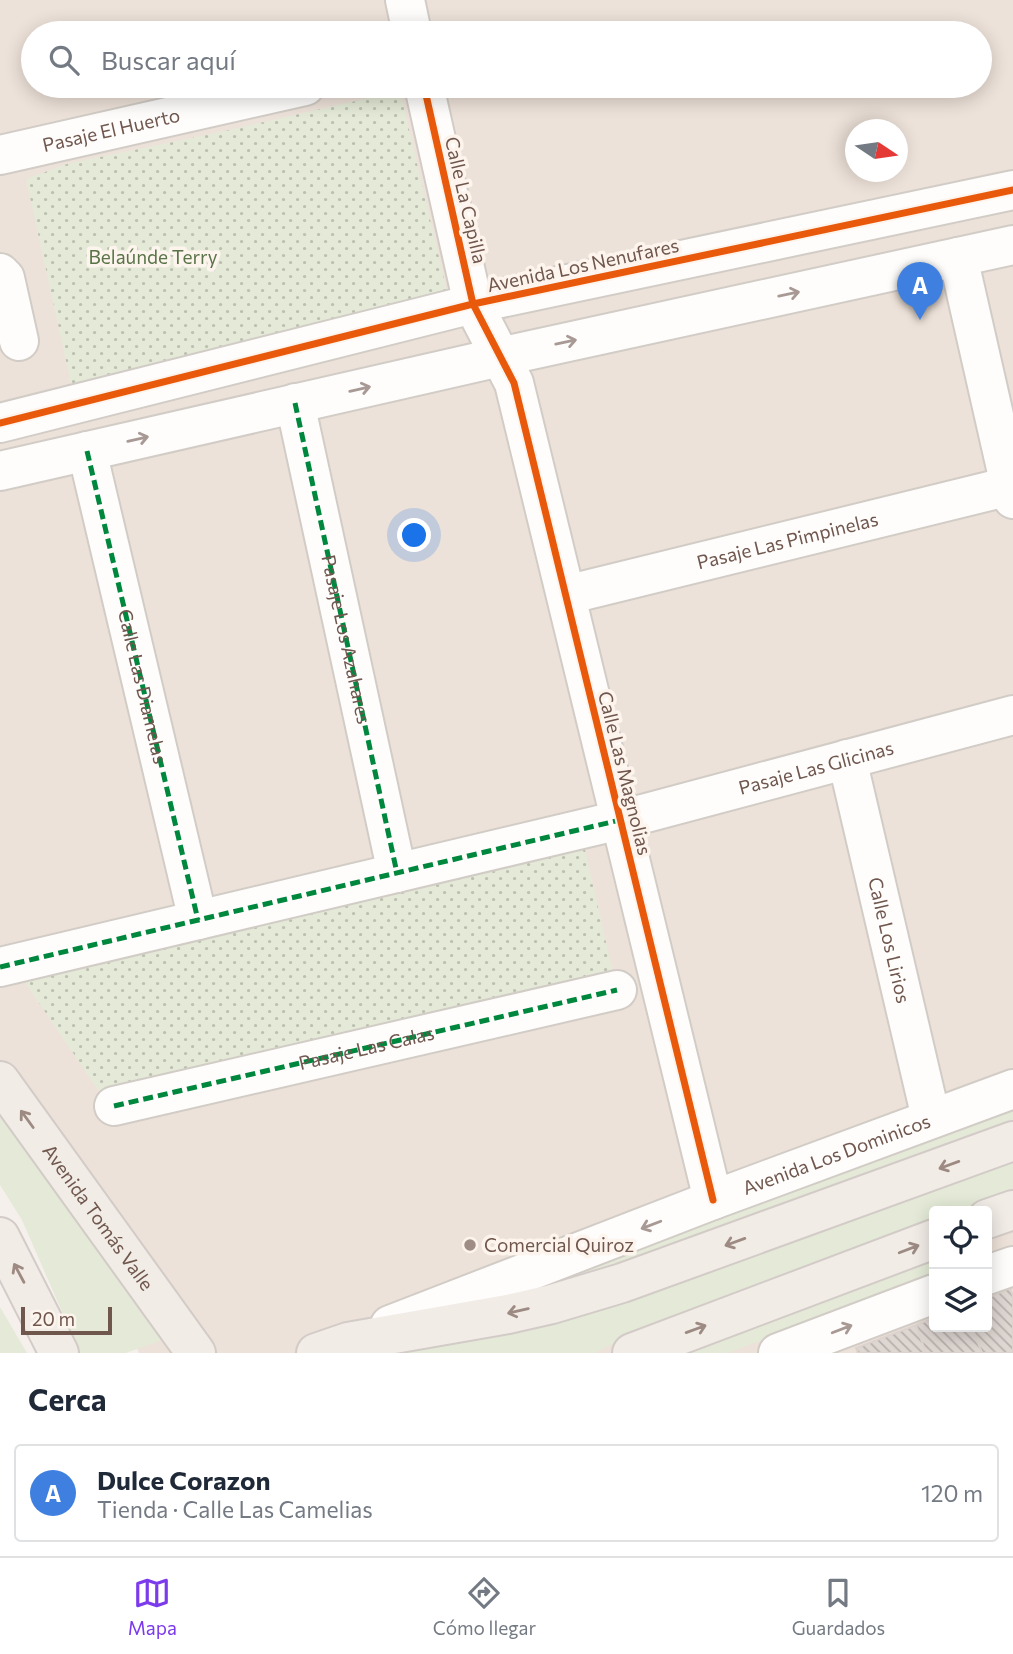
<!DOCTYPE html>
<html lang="es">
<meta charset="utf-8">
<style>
:root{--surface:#fff;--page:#f2f2f3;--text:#1f2937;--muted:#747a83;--line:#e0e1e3;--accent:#7c3aed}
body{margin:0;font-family:Commissioner,sans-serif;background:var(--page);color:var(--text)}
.controls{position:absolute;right:21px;bottom:21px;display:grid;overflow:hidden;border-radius:7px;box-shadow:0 4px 18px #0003}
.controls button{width:63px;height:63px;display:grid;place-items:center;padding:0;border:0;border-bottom:2px solid var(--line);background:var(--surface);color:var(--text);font:35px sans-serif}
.compass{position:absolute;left:845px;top:119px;width:63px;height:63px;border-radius:50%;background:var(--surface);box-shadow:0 4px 18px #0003;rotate:103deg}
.scale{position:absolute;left:21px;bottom:18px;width:91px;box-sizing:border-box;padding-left:7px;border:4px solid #70574e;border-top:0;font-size:19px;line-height:24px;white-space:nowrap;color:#70574e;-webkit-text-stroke:5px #fdf5ed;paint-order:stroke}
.you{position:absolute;left:415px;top:536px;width:24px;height:24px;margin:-18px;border:5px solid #fff;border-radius:50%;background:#1a73e8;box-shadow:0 0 0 10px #1a73e833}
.badge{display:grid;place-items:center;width:46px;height:46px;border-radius:50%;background:var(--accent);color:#fff;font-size:23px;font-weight:700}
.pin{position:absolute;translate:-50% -58px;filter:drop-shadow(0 2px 4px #0008)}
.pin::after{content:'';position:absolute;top:37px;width:24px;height:21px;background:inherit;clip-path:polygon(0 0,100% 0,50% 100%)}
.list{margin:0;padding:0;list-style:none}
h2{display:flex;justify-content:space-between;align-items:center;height:91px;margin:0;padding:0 28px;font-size:30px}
h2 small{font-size:23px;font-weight:400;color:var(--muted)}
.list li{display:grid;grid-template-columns:46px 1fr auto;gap:21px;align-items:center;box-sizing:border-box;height:98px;margin:0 14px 14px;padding:0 14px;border:2px solid var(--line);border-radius:7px}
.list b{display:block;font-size:26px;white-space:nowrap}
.list p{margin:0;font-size:23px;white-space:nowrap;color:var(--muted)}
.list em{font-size:23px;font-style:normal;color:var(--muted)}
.icon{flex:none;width:38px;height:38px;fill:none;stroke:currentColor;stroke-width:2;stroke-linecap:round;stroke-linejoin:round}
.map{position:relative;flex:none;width:1013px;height:1353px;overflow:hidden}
.search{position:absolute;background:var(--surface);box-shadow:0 4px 18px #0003;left:21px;right:21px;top:21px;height:77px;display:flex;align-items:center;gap:18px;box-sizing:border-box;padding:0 24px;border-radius:38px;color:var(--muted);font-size:26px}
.sheet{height:203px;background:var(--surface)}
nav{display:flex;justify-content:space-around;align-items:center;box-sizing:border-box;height:98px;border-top:2px solid var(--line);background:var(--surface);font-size:19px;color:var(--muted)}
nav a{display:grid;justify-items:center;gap:4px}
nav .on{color:var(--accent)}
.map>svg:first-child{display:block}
.residential{fill:#ede2d9;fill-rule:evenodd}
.green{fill:#e4ead7}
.park{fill:url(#park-dots)}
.building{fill:url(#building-back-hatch);stroke:#ddd3ce;stroke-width:2}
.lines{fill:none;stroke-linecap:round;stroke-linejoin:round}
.minor-casing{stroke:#d2ccc6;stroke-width:42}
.major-casing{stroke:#d3cbc7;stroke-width:42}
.minor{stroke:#fefdfc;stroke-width:38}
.major{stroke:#f1ece6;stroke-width:38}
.quiet{stroke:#00873e;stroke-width:5;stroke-dasharray:10 5;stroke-linecap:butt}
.cycleway-casing{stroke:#fdf5ed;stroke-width:11}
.cycleway{stroke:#e8590c;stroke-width:7}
.oneway{stroke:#a99994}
.oneway2{stroke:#9d8b83}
.poi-dot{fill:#9f8d85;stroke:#fdf5ed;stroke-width:2.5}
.labels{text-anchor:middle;stroke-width:7;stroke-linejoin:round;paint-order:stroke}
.street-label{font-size:19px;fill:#70574e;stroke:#fdf5ed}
.park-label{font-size:19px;fill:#597448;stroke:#fdf5ed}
.poi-label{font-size:19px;fill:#70574e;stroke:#fdf5ed;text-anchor:start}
</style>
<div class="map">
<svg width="1013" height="1353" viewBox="0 0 1013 1353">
<defs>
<pattern id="park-dots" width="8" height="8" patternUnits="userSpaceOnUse" patternTransform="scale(1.75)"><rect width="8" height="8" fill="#e4ead7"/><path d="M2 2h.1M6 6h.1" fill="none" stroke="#bdc0b1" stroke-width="1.8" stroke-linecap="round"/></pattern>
<pattern id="building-back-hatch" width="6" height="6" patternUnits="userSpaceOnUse" patternTransform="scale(1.75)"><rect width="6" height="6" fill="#ded6d1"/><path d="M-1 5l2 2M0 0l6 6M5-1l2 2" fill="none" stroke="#b8b0ac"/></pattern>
</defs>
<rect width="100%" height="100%" fill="#f5f0eb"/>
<path class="residential" d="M 0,0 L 1013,0 L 1013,1353 L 139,1353 L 125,1323 L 0,1143 ZM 33,33 L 980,33 L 980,86 L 33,86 ZM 856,130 L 898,130 L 898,172 L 856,172 ZM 934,1211 L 987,1211 L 987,1327 L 934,1327 Z"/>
<path class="green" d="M 1013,1101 L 1013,1127 L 551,1290 L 504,1292 Z
M 0,1104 L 167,1338 L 126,1353 L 80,1353 L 22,1220 L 0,1185 Z
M 1013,1160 L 1013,1195 L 968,1211 L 934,1211 L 934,1224 L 627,1336 L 595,1353 L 395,1353 Z
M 934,1255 L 934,1277 L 727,1353 L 665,1353 Z
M 0,1307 L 27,1353 L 0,1353 Z"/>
<path class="park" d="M 400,91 L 448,296 L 72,388 L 26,179 L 67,164 L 225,131 Z
M 583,841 L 615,982 L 105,1100 L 18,972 Z"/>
<path class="building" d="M 1010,1288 L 1013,1296 L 1013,1353 L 982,1353 L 972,1327 L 987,1327 L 987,1298 Z
M 934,1318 L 934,1327 L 972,1327 L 982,1353 L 926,1353 L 916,1325 Z
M 916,1325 L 926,1353 L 858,1353 L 856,1348 Z"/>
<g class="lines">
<defs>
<g id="minor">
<path d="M 405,0 L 412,33"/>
<path d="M 424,86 L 473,304 L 514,383 L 713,1200"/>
<path id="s1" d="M 0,155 L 305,86"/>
<path d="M 958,257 L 1013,499"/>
<path d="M 0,273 L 5,278 L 19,341"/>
<path id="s2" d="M 295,403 L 397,873"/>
<path d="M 0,423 L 473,304 L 1013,190"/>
<path id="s3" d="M 87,451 L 198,920"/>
<path d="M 0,471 L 513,354 L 1013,245"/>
<path id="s4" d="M 566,595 L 1010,486"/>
<path id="s5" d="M 847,759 L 931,1118"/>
<path id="s6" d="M 0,967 L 620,820 L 1013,715"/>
<path d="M 114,1106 L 617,990"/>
<path d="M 987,1275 L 1013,1266"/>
<path id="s7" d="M 390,1325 L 713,1200 L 1013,1089"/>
<path d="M 778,1353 L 934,1294"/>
</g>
<g id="major">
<path id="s8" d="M 0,1081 L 196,1353"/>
<path d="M 987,1219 L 1013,1210"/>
<path d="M 0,1237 L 59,1353"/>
<path d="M 316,1353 L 348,1342 L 508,1314 L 552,1304 L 622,1283 L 1013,1141"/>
<path d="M 632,1353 L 934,1239"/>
</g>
</defs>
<use href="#minor" class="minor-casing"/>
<use href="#major" class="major-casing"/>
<use href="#minor" class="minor"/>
<use href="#major" class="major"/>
<g class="quiet">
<path d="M 295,403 L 397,873"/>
<path d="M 87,451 L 198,920"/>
<path d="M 0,967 L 620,820"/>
<path id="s9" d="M 114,1106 L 617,990"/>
</g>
<defs>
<path id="cycleway" d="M 424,86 L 473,304 L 514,383 L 713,1200
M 0,423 L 473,304 L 1013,190"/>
</defs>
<use href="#cycleway" class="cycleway-casing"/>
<use href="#cycleway" class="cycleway"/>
</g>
<defs><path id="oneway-shaft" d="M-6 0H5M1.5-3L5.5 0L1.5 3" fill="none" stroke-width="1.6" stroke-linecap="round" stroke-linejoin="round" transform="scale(1.75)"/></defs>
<g class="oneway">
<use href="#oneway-shaft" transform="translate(789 294) rotate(-12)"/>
<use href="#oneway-shaft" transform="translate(566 342) rotate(-12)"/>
<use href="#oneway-shaft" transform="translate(360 389) rotate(-13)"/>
<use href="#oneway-shaft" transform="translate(138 439) rotate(-13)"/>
<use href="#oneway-shaft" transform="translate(651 1225) rotate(159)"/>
<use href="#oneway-shaft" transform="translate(842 1329) rotate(-21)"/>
</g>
<g class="oneway2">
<use href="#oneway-shaft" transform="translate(27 1119) rotate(-126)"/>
<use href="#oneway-shaft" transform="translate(949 1165) rotate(160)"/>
<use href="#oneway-shaft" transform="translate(735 1242) rotate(160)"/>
<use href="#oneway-shaft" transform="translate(909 1249) rotate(-21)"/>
<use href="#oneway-shaft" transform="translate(19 1273) rotate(-118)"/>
<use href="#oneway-shaft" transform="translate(518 1311) rotate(167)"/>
<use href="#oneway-shaft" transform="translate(696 1329) rotate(-20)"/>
</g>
<circle class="poi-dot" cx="470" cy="1245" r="7"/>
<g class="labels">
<g class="street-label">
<text dy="7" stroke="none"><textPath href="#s1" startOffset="114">Pasaje El Huerto</textPath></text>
<text transform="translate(466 200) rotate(77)" y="7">Calle La Capilla</text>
<text transform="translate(583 265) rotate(-12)" y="7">Avenida Los Nenufares</text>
<text dy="7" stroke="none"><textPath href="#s4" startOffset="228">Pasaje Las Pimpinelas</textPath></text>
<text dy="7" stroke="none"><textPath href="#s2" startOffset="242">Pasaje Los Azahares</textPath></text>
<text dy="7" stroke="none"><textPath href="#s3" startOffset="242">Calle Las Diamelas</textPath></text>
<text dy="7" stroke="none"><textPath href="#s6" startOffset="840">Pasaje Las Glicinas</textPath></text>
<text transform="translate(625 773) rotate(76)" y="7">Calle Las Magnolias</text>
<text dy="7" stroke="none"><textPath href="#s5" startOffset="186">Calle Los Lirios</textPath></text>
<text dy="7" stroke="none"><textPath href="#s9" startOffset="259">Pasaje Las Calas</textPath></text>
<text dy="7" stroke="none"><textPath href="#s7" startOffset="478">Avenida Los Dominicos</textPath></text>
<text dy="7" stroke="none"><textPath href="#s8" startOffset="168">Avenida Tomás Valle</textPath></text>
</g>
<g class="park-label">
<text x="153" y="264">Belaúnde Terry</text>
</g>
<g class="poi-label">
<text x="484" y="1252">Comercial Quiroz</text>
</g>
</g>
</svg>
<div class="controls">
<button><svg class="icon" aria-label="locate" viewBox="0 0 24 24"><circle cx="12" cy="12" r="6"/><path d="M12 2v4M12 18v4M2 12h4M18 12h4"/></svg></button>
<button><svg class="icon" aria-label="layers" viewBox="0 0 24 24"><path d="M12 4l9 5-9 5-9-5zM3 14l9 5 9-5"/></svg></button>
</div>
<svg class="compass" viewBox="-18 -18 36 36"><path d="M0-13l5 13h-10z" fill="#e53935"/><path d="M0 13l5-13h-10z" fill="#747a83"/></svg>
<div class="scale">20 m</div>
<div class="you"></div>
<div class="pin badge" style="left:920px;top:320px;background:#3f7fe0">A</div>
<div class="search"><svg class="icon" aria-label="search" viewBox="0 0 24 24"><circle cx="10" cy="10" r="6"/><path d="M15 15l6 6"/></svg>Buscar aquí</div>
</div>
<section class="sheet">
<h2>Cerca<small></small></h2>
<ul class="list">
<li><span class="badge" style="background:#3f7fe0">A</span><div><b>Dulce Corazon</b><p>Tienda · Calle Las Camelias</p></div><em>120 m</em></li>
</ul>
</section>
<nav>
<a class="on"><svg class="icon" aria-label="map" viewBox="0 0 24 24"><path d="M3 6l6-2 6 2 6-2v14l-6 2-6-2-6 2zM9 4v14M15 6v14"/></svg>Mapa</a>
<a><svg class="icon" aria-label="directions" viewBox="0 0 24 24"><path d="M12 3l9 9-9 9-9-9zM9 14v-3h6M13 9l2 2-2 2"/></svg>Cómo llegar</a>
<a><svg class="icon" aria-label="saved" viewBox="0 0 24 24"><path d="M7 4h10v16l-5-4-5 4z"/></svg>Guardados</a>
</nav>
